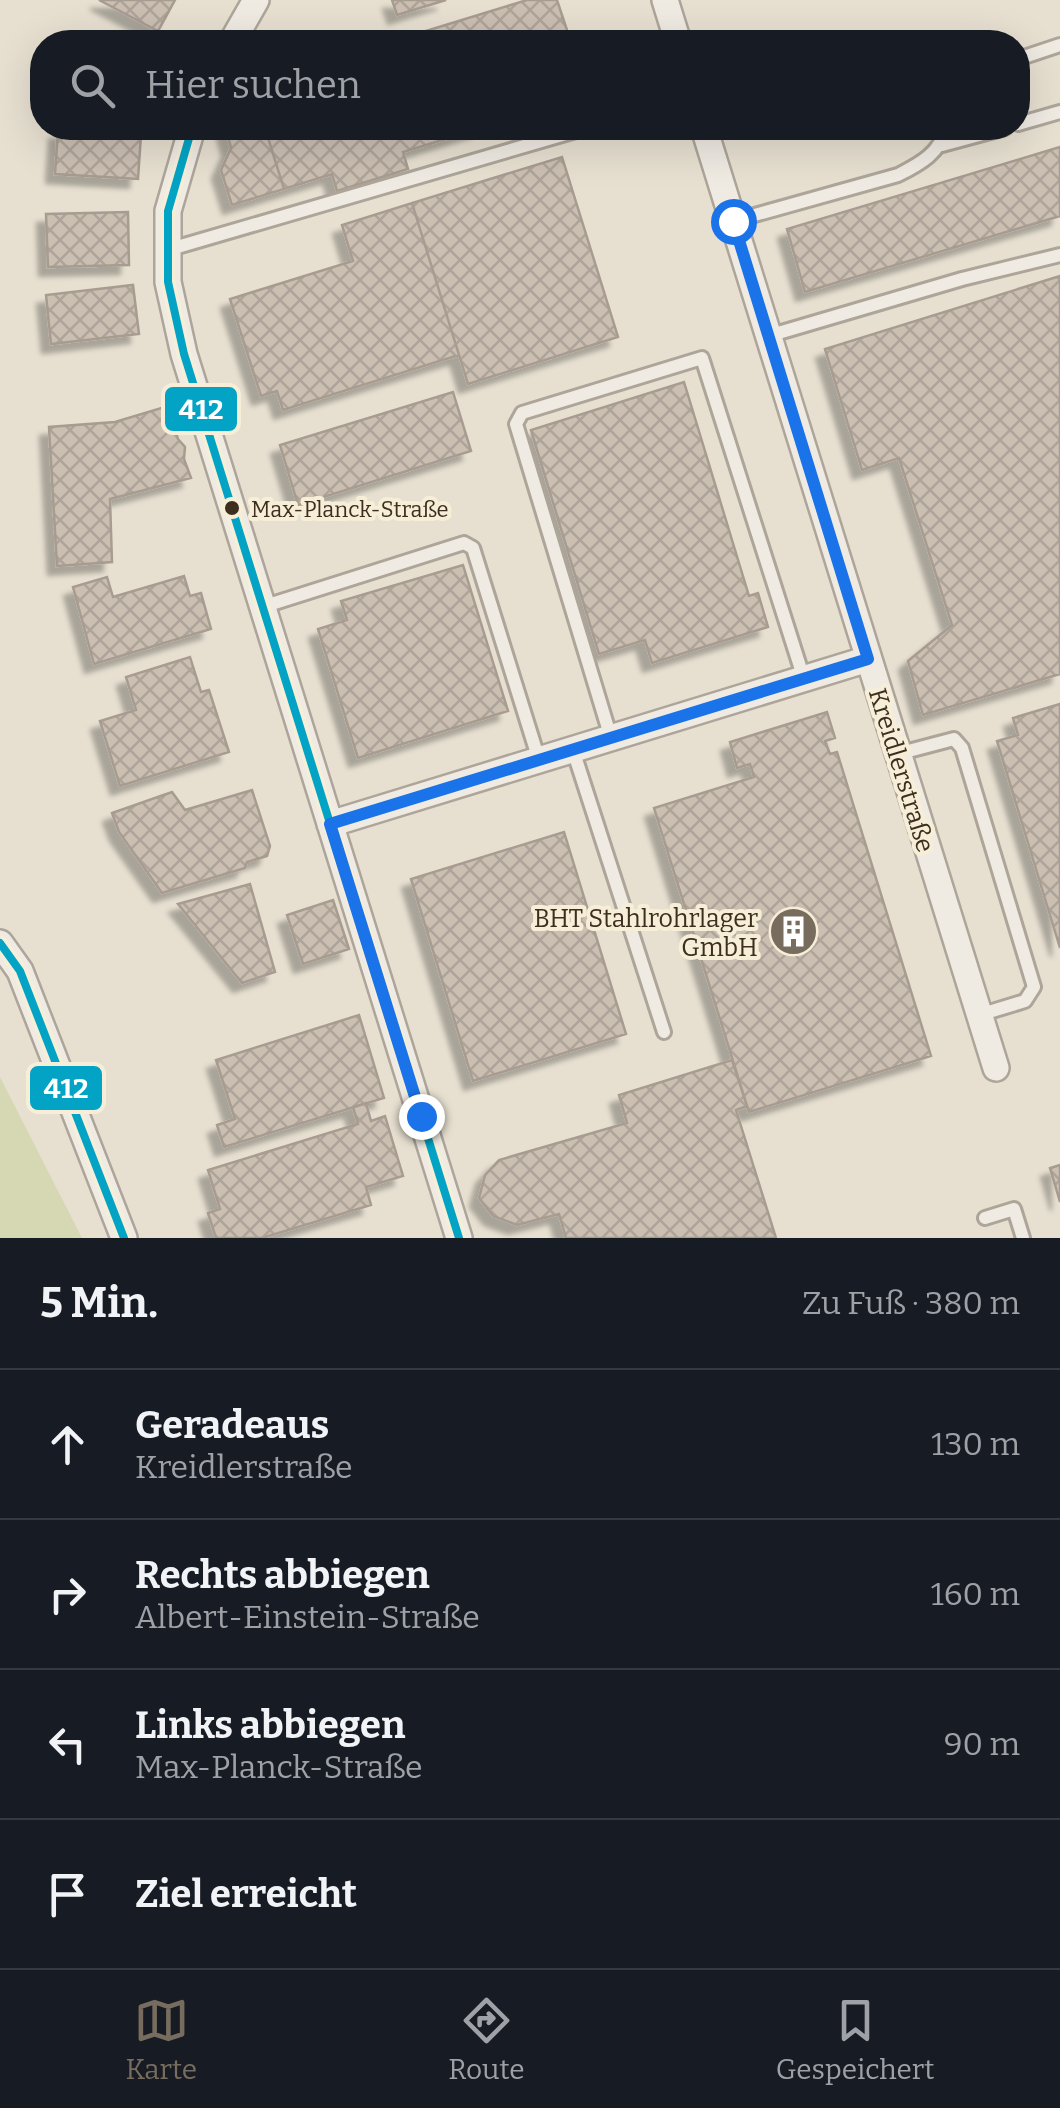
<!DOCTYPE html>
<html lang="de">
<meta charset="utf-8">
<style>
:root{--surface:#171b24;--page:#242831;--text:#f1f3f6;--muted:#9ea1a6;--line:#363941;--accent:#786c5e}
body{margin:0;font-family:Bitter,serif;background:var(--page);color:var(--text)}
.stop{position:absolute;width:30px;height:30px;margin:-22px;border:8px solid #1a73e8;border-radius:50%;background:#fff}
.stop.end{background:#1a73e8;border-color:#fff;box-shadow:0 2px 10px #0008}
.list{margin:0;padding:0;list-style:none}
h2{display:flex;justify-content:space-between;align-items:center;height:130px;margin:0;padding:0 40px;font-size:42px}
h2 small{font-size:32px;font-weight:400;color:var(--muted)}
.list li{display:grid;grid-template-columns:65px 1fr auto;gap:30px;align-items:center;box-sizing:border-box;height:150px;padding:0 40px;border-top:2px solid var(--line)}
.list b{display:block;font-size:38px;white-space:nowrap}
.list p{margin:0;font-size:32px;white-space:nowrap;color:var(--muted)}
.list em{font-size:32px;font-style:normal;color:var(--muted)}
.icon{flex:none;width:55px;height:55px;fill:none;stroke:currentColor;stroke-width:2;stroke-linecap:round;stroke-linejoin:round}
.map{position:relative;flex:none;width:1060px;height:1238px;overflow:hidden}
.search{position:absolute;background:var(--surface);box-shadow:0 10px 40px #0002;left:30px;right:30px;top:30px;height:110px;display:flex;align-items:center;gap:25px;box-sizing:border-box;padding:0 35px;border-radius:40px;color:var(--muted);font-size:38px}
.sheet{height:730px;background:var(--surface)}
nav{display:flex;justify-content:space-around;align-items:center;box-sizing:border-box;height:140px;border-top:2px solid var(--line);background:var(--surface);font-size:28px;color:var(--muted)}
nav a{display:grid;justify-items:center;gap:5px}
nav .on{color:var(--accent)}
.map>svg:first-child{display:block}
.garden{fill:#d6d7b3}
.building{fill:url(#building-cross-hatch);stroke:#a89c90;stroke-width:2.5;filter:url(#shadow)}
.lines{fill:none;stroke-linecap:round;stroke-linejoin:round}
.service-casing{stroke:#ada599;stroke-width:18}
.minor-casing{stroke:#ada599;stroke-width:30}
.service{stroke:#efebe3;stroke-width:12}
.minor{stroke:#efebe3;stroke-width:25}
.bus-1-casing{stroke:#f7eed8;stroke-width:15}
.bus-1{stroke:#03a3c5;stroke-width:8}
.route{stroke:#1a73e8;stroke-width:12}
.bus-dot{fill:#3d2e20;stroke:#f7eed8;stroke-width:4}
.labels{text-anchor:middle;stroke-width:8;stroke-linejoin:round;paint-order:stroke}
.bus-label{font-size:22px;fill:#3d2e20;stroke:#f7eed8;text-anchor:start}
.street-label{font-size:25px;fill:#3d2e20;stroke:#f7eed8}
.poi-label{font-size:25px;fill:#3d2e20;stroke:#f7eed8;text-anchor:end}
.line-badge{stroke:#f7eed8;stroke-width:4}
.badge-label{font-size:28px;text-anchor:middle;font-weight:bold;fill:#fff}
</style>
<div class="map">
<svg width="1060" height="1238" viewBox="0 0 1060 1238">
<defs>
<pattern id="building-cross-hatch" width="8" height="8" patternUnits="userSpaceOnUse" patternTransform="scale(2.5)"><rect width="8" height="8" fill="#cbbfb2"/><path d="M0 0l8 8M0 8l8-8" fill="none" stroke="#afa499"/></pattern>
<filter id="shadow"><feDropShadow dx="-9" dy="9" stdDeviation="2.5" flood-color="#0004"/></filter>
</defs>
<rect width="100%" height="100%" fill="#e7e0d1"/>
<path class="garden" d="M 0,1077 L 82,1238 L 0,1238 Z"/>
<path class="building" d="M 99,0 L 175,0 L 158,31 Z
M 392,0 L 446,0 L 397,15 Z
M 527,0 L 557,0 L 571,42 L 390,42 Z
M 232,128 L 265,128 L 284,189 L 232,205 L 221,170 L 231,148 L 226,129 Z
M 265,128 L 481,128 L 403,152 L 408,169 L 337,191 L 332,174 L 284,189 Z
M 58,130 L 141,135 L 138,179 L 55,174 Z
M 1060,147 L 1060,216 L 805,292 L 787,229 Z
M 562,157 L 618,337 L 468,384 L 412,203 Z
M 412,203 L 459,355 L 283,410 L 277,391 L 261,396 L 230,299 L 353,261 L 342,225 Z
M 128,212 L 129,265 L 48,267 L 46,214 Z
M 1060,276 L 1060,674 L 923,715 L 908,661 L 952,625 L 899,458 L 862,470 L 825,349 Z
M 133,285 L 139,334 L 51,344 L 46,295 Z
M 684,382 L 749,596 L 758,593 L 768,627 L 652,663 L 645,640 L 599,654 L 531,430 Z
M 453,392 L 471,451 L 298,505 L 280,445 Z
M 168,406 L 178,439 L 185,447 L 184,459 L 191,478 L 110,499 L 112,562 L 57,566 L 49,427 L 115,422 Z
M 463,565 L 508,711 L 358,758 L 318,629 L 347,620 L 341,601 Z
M 184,576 L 190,596 L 201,593 L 211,629 L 94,664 L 73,587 L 107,577 L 113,597 Z
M 190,657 L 201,692 L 209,690 L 229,752 L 120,786 L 100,721 L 136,710 L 126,677 Z
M 1060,704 L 1060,948 L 997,741 L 1018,735 L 1013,718 Z
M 827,712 L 835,738 L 825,741 L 830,754 L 837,752 L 931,1056 L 749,1112 L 654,808 L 754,777 L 750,764 L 737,768 L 730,742 Z
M 252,790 L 270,846 L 267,856 L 247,862 L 245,868 L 162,893 L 119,832 L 112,813 L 172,792 L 185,810 Z
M 564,832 L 626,1034 L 473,1081 L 411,879 Z
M 250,884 L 275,972 L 242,983 L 178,904 Z
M 333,900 L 349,949 L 303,964 L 287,915 Z
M 359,1015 L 384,1098 L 224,1147 L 217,1125 L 235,1119 L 216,1060 Z
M 732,1060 L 747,1106 L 736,1110 L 776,1238 L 566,1238 L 559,1214 L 517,1225 L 493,1216 L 479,1198 L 485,1175 L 499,1160 L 627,1123 L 619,1095 Z
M 366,1103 L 371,1121 L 385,1116 L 403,1176 L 366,1187 L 371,1205 L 262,1238 L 216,1238 L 208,1213 L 220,1209 L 208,1170 L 358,1124 L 353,1107 Z
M 1060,1165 L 1060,1202 L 1050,1168 Z"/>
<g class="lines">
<defs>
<path id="service" d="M 1018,59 L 1060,45
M 1018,124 L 1060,112
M 942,145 L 1005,128
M 733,221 L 898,175 C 922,163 939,153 947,128
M 167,250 L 586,128
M 768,336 L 962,279 L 1060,255
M 262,607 L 464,543 L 473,548 L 539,760
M 611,738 L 516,424 L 522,413 L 702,358 L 804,679
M 573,750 L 664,1032
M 897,754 L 954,739 L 962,748 L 1034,987 L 1025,1001 L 979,1015
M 985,1218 L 1014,1209 L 1023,1238"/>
<path id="minor" d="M 665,0 L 678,42
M 232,42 L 256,0
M 192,128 L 168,211 L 168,282 L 184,354 L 459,1238
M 704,128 L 996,1068
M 330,824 L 868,659
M 0,943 L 20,971 L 124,1238"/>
</defs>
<use href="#service" class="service-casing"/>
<use href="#minor" class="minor-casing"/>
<use href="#service" class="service"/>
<use href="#minor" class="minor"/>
<defs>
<path id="bus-1" d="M 192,128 L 168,211 L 168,282 L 184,354 L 459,1238
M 0,943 L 20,971 L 124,1238"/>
</defs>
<use href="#bus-1" class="bus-1-casing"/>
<use href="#bus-1" class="bus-1"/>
</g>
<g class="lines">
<path class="route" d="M 421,1116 L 330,824 L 868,659 L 733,221"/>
</g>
<defs>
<symbol id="building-disc" viewBox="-11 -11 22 22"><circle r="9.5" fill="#786c5e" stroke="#f7eed8"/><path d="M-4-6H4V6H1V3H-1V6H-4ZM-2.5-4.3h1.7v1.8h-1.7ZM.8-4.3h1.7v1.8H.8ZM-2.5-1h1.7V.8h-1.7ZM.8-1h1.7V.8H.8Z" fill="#fff"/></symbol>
</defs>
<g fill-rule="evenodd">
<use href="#building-disc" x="766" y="904" width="55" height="55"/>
</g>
<circle class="bus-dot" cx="232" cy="508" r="9"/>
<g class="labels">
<g class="bus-label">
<text x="251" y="517">Max-Planck-Straße</text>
</g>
<g class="street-label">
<text transform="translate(902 770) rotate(73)" y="9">Kreidlerstraße</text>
</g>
<g class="poi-label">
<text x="758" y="927">BHT Stahlrohrlager<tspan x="758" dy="29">GmbH</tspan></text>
</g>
</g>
<g class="line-badge">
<rect x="163" y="385" width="76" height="48" rx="10" fill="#03a3c5"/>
<rect x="28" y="1064" width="76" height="48" rx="10" fill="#03a3c5"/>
</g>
<g class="badge-label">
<text x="201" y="419">412</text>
<text x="66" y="1098">412</text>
</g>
</svg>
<div class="stop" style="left:733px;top:221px"></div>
<div class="stop end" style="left:421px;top:1116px"></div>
<div class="search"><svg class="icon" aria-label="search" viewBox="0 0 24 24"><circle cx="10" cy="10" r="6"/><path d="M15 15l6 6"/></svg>Hier suchen</div>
</div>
<section class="sheet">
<h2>5 Min.<small>Zu Fuß · 380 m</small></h2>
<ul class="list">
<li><svg class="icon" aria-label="ahead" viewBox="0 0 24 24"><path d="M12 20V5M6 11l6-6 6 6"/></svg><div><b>Geradeaus</b><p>Kreidlerstraße</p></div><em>130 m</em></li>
<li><svg class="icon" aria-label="right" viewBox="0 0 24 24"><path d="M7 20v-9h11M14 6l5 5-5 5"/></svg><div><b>Rechts abbiegen</b><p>Albert-Einstein-Straße</p></div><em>160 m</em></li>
<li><svg class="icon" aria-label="left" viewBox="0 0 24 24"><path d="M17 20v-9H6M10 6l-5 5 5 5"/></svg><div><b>Links abbiegen</b><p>Max-Planck-Straße</p></div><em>90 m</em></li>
<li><svg class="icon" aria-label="arrive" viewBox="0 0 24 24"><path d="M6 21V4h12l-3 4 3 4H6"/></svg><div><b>Ziel erreicht</b></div></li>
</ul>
</section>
<nav>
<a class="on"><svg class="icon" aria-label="map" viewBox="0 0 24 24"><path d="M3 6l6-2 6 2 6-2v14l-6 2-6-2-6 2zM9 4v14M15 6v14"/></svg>Karte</a>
<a><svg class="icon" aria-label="directions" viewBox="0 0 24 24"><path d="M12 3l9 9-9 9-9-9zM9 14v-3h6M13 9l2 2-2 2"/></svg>Route</a>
<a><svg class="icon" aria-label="saved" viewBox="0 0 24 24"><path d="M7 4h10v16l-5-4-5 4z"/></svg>Gespeichert</a>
</nav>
